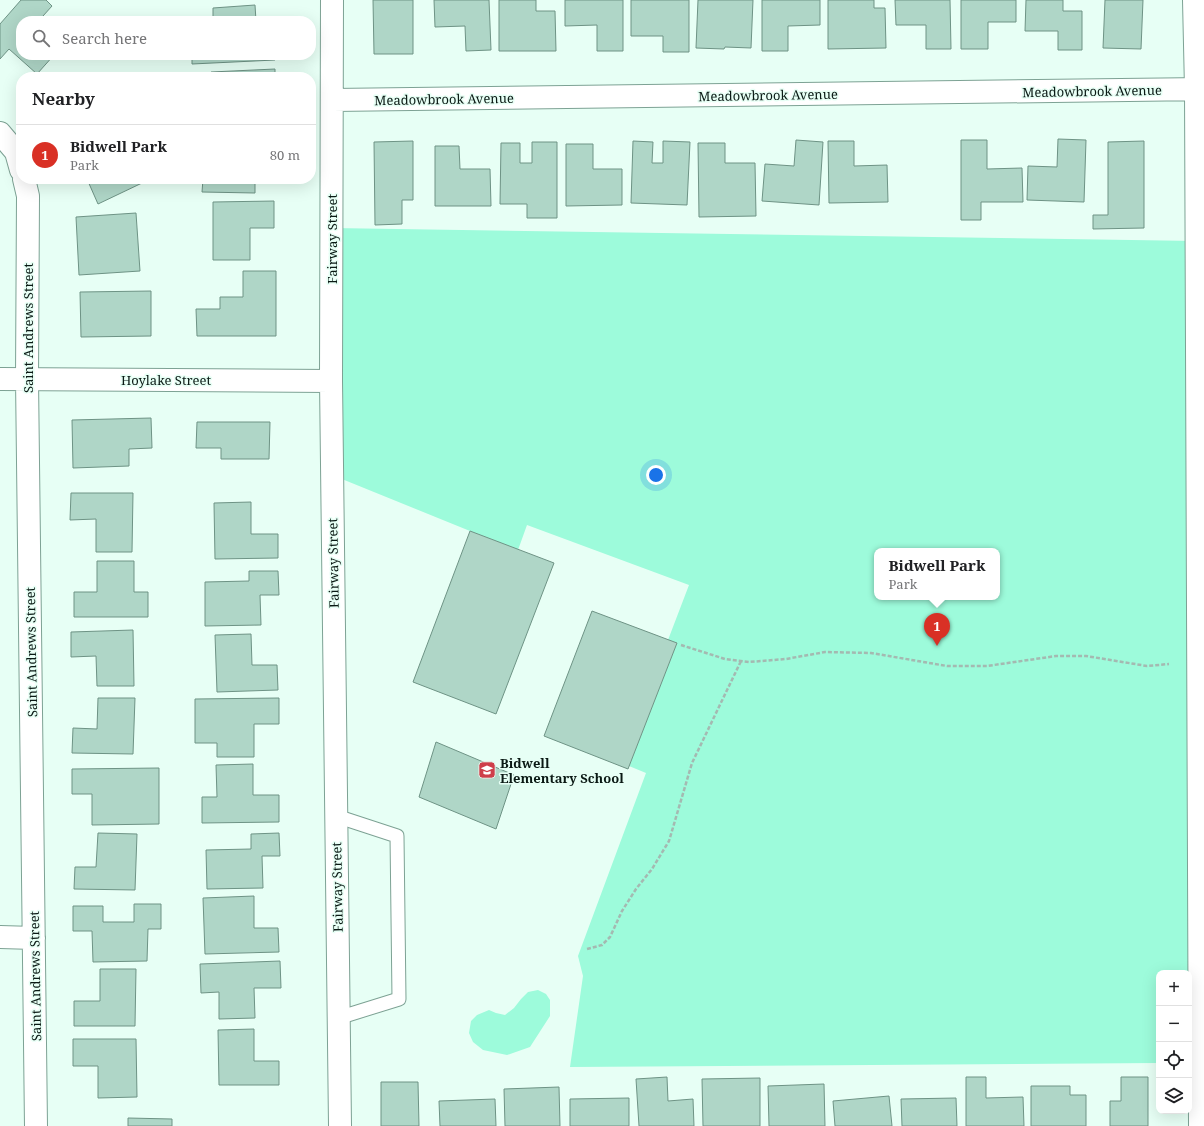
<!DOCTYPE html>
<meta charset="utf-8">
<style>
:root{--surface:#fff;--page:#f2f2f2;--text:#202124;--muted:#757577;--line:#e0e0e0;--accent:#d93025}
body{margin:0;font-family:"Noto Serif",serif;background:var(--page);color:var(--text)}
.controls{position:absolute;right:12px;bottom:12px;display:grid;overflow:hidden;border-radius:8px;box-shadow:0 4px 16px #0002}
.controls button{width:36px;height:36px;display:grid;place-items:center;padding:0;border:0;border-bottom:1px solid var(--line);background:var(--surface);color:var(--text);font:20px sans-serif}
.you{position:absolute;left:656px;top:475px;width:14px;height:14px;margin:-10px;border:3px solid #fff;border-radius:50%;background:#1a73e8;box-shadow:0 0 0 6px #1a73e833}
.badge{display:grid;place-items:center;width:26px;height:26px;border-radius:50%;background:var(--accent);color:#fff;font-size:13px;font-weight:700}
.pin{position:absolute;translate:-50% -33px;filter:drop-shadow(0 1px 2px #0008)}
.pin::after{content:'';position:absolute;top:21px;width:14px;height:12px;background:inherit;clip-path:polygon(0 0,100% 0,50% 100%)}
.popup{position:absolute;left:874px;top:548px;width:126px;height:52px;box-sizing:border-box;display:grid;place-content:center;border-radius:8px;background:var(--surface);filter:drop-shadow(0 1px 3px #0005);font-size:13px;white-space:nowrap;color:var(--muted)}
.popup b{font-size:15px;color:var(--text)}
.popup::after{content:'';position:absolute;left:50%;top:100%;margin-left:-8px;border:8px solid transparent;border-top-color:var(--surface)}
.list{margin:0;padding:0;list-style:none}
h2{display:flex;justify-content:space-between;align-items:center;height:52px;margin:0;padding:0 16px;font-size:17px}
h2 small{font-size:13px;font-weight:400;color:var(--muted)}
.list li{display:grid;grid-template-columns:26px 1fr auto;gap:12px;align-items:center;box-sizing:border-box;height:60px;padding:0 16px;border-top:1px solid var(--line)}
.list b{display:block;font-size:15px;white-space:nowrap}
.list p{margin:0;font-size:13px;white-space:nowrap;color:var(--muted)}
.list em{font-size:13px;font-style:normal;color:var(--muted)}
.icon{flex:none;width:22px;height:22px;fill:none;stroke:currentColor;stroke-width:2;stroke-linecap:round;stroke-linejoin:round}
.map{position:relative;flex:none;width:1204px;height:1126px;overflow:hidden}
.search{position:absolute;background:var(--surface);box-shadow:0 4px 16px #0002;left:16px;top:16px;width:300px;height:44px;display:flex;align-items:center;gap:10px;box-sizing:border-box;padding:0 14px;border-radius:16px;color:var(--muted);font-size:15px}
.panel{position:absolute;background:var(--surface);box-shadow:0 4px 16px #0002;left:16px;top:72px;width:300px;height:112px;border-radius:16px}
.map>svg:first-child{display:block}
.green{fill:#9dfbdb;fill-rule:evenodd}
.building{fill:#afd6c7;stroke:#6e9385}
.lines{fill:none;stroke-linecap:round;stroke-linejoin:round}
.lane-casing{stroke:#7da294;stroke-width:15}
.street-casing{stroke:#7da294;stroke-width:24}
.path{stroke:#a4b9b1;stroke-width:2.5;stroke-dasharray:4 2;stroke-linecap:butt}
.lane{stroke:#fff;stroke-width:13}
.street{stroke:#fff;stroke-width:22}
.labels{text-anchor:middle;stroke-width:3;stroke-linejoin:round;paint-order:stroke}
.street-label{font-size:13px;fill:#0a1914;stroke:#e7fff5}
.poi-label{font-size:13px;font-weight:bold;fill:#0a1914;stroke:#e7fff5;text-anchor:start}
</style>
<div class="map">
<svg width="1204" height="1126" viewBox="0 0 1204 1126">
<rect width="100%" height="100%" fill="#e7fff5"/>
<path class="green" d="M 332,228 L 1197,241 L 1189,973 L 1159,973 L 1159,1063 L 570,1067 L 583,976 L 578,956 L 646,773 L 629,766 L 677,643 L 668,640 L 689,585 L 527,525 L 518,550 L 470,531 L 332,475 ZM 877,551 L 997,551 L 997,597 L 877,597 Z
M 538,990 L 546,994 L 550,1000 L 550,1016 L 530,1047 L 507,1055 L 483,1050 L 473,1042 L 469,1033 L 471,1021 L 477,1015 L 489,1010 L 496,1013 L 505,1015 L 514,1008 L 521,999 L 528,992 Z"/>
<path class="building" d="M 21,0 L 46,0 L 52,6 L 43,16 L 49,21 L 21,21 L 21,55 L 54,55 L 37,74 L 9,49 L 0,59 L 0,24 Z
M 373,0 L 413,0 L 413,54 L 374,54 Z
M 434,0 L 489,0 L 491,50 L 466,51 L 465,26 L 435,27 Z
M 499,0 L 536,0 L 536,11 L 555,11 L 556,51 L 499,51 Z
M 565,0 L 623,0 L 623,51 L 597,51 L 597,25 L 565,26 Z
M 631,0 L 689,0 L 689,52 L 663,52 L 663,36 L 631,36 Z
M 698,0 L 753,0 L 751,48 L 725,47 L 724,49 L 696,48 Z
M 762,0 L 820,0 L 820,25 L 788,26 L 788,51 L 762,51 Z
M 828,0 L 874,0 L 874,8 L 885,8 L 886,48 L 828,49 Z
M 895,0 L 950,0 L 951,49 L 926,49 L 926,25 L 896,25 Z
M 961,0 L 1016,0 L 1016,22 L 988,22 L 988,49 L 961,49 Z
M 1026,0 L 1063,0 L 1063,11 L 1082,11 L 1082,50 L 1058,50 L 1058,31 L 1025,31 Z
M 1105,0 L 1143,0 L 1141,49 L 1103,48 Z
M 255,5 L 256,21 L 189,21 L 189,19 L 213,18 L 213,8 Z
M 192,55 L 275,55 L 275,60 L 192,64 Z
M 275,69 L 275,77 L 211,77 L 211,72 Z
M 1058,139 L 1086,140 L 1084,202 L 1027,200 L 1028,166 L 1057,167 Z
M 796,140 L 823,142 L 819,205 L 762,201 L 765,164 L 794,166 Z
M 961,140 L 987,140 L 987,169 L 1022,168 L 1023,202 L 981,202 L 981,220 L 961,220 Z
M 413,141 L 413,200 L 402,200 L 402,224 L 375,225 L 374,142 Z
M 633,141 L 653,142 L 652,163 L 663,163 L 663,141 L 690,142 L 687,205 L 631,203 Z
M 828,141 L 854,141 L 854,166 L 887,165 L 888,202 L 829,203 Z
M 1144,141 L 1144,228 L 1093,229 L 1093,215 L 1108,215 L 1108,142 Z
M 532,142 L 557,142 L 557,218 L 527,218 L 527,204 L 500,204 L 501,143 L 520,143 L 520,163 L 532,163 Z
M 698,143 L 725,143 L 725,163 L 755,163 L 756,216 L 699,217 Z
M 566,144 L 593,144 L 593,169 L 622,169 L 622,205 L 566,206 Z
M 435,146 L 459,146 L 460,169 L 490,169 L 491,206 L 435,206 Z
M 87,179 L 141,179 L 142,183 L 98,204 Z
M 203,179 L 255,179 L 255,193 L 202,192 Z
M 274,201 L 274,228 L 250,228 L 250,260 L 213,260 L 213,202 Z
M 136,213 L 140,271 L 79,275 L 76,217 Z
M 243,271 L 276,271 L 276,336 L 197,336 L 196,309 L 220,309 L 220,297 L 243,297 Z
M 151,291 L 151,336 L 81,337 L 80,292 Z
M 151,418 L 152,448 L 129,449 L 129,466 L 73,468 L 72,420 Z
M 197,422 L 270,422 L 269,459 L 221,459 L 221,448 L 196,448 Z
M 71,493 L 133,493 L 132,552 L 96,552 L 96,519 L 70,520 Z
M 251,502 L 251,534 L 278,534 L 278,558 L 215,559 L 214,503 Z
M 470,531 L 554,563 L 496,714 L 413,682 Z
M 97,561 L 134,561 L 134,592 L 148,592 L 148,617 L 74,617 L 74,592 L 97,592 Z
M 249,571 L 278,571 L 279,595 L 260,595 L 261,625 L 205,626 L 205,582 L 249,581 Z
M 592,611 L 677,643 L 628,769 L 544,736 Z
M 133,630 L 134,686 L 97,686 L 96,656 L 71,657 L 71,632 Z
M 251,634 L 252,665 L 277,665 L 278,690 L 217,692 L 215,635 Z
M 98,698 L 135,698 L 133,754 L 72,753 L 73,728 L 97,729 Z
M 279,698 L 279,724 L 254,724 L 254,757 L 217,757 L 217,743 L 195,743 L 195,699 Z
M 436,742 L 514,775 L 496,829 L 419,797 Z
M 253,764 L 253,795 L 279,795 L 279,822 L 202,823 L 202,797 L 217,797 L 216,765 Z
M 159,768 L 159,824 L 92,825 L 92,794 L 72,794 L 72,769 Z
M 98,833 L 137,834 L 135,890 L 74,889 L 75,867 L 96,867 Z
M 279,833 L 280,856 L 262,856 L 263,888 L 207,889 L 206,850 L 251,849 L 251,834 Z
M 254,896 L 254,928 L 278,928 L 279,952 L 205,954 L 203,898 Z
M 134,904 L 161,904 L 161,929 L 148,929 L 147,961 L 93,962 L 92,931 L 73,931 L 73,906 L 103,906 L 103,922 L 134,922 Z
M 280,961 L 281,988 L 254,988 L 255,1018 L 219,1019 L 219,992 L 201,993 L 200,964 Z
M 100,969 L 136,969 L 135,1026 L 74,1026 L 74,1001 L 100,1001 Z
M 254,1029 L 254,1061 L 279,1061 L 279,1085 L 219,1085 L 218,1030 Z
M 73,1039 L 136,1039 L 137,1097 L 98,1098 L 98,1066 L 73,1066 Z
M 667,1077 L 668,1101 L 693,1099 L 694,1126 L 639,1126 L 636,1079 Z
M 966,1077 L 986,1077 L 986,1098 L 1023,1097 L 1024,1126 L 966,1126 Z
M 1121,1077 L 1148,1077 L 1148,1126 L 1110,1126 L 1110,1101 L 1121,1101 Z
M 760,1078 L 760,1126 L 703,1126 L 702,1079 Z
M 381,1082 L 418,1082 L 419,1126 L 381,1126 Z
M 824,1084 L 825,1126 L 769,1126 L 768,1086 Z
M 1031,1086 L 1070,1086 L 1070,1095 L 1086,1095 L 1086,1126 L 1031,1126 Z
M 559,1087 L 560,1126 L 505,1126 L 504,1089 Z
M 889,1096 L 892,1126 L 835,1126 L 833,1101 Z
M 629,1098 L 629,1126 L 570,1126 L 570,1099 Z
M 956,1098 L 957,1126 L 902,1126 L 901,1099 Z
M 495,1099 L 496,1126 L 440,1126 L 439,1101 Z
M 128,1118 L 172,1119 L 172,1126 L 128,1126 Z"/>
<g class="lines">
<defs>
<path id="lane" d="M 336,816 L 397,836 L 399,999 L 338,1018"/>
<path id="street" d="M 332,0 L 331,381 L 340,1126
M 1194,0 L 1196,89 L 1200,1126
M 333,100 L 1204,89
M 0,133 L 16,152 L 21,170
M 24,179 L 28,196 L 27,379 L 36,1126
M 0,379 L 331,381
M 0,937 L 34,938"/>
</defs>
<use href="#lane" class="lane-casing"/>
<use href="#street" class="street-casing"/>
<path class="path" d="M 681,645 L 725,659 L 749,662 L 786,659 L 825,652 L 871,653 L 947,666 L 987,666 L 1056,656 L 1086,656 L 1147,666 L 1169,664
M 587,949 L 602,945 L 610,937 L 622,911 L 636,889 L 652,869 L 669,841 L 692,763 L 741,661"/>
<use href="#lane" class="lane"/>
<use href="#street" class="street"/>
</g>
<defs>
<symbol id="school-square" viewBox="-11 -11 22 22"><rect x="-9" y="-9" width="18" height="18" rx="4" fill="#ce3e4a" stroke="#e7fff5"/><path d="M0-5L7-2L0 1L-7-2ZM-4 1L0 2.5L4 1V4Q0 6-4 4Z" fill="#fff"/></symbol>
</defs>
<g fill-rule="evenodd">
<use href="#school-square" x="477" y="760" width="20" height="20"/>
</g>
<g class="labels">
<g class="street-label">
<text transform="translate(1092 91) rotate(-1)" y="5">Meadowbrook Avenue</text>
<text transform="translate(768 95) rotate(-1)" y="5">Meadowbrook Avenue</text>
<text transform="translate(444 99) rotate(-1)" y="5">Meadowbrook Avenue</text>
<text transform="translate(332 239) rotate(-90)" y="5">Fairway Street</text>
<text transform="translate(28 328) rotate(-90)" y="5">Saint Andrews Street</text>
<text x="166" y="385">Hoylake Street</text>
<text transform="translate(333 563) rotate(-91)" y="5">Fairway Street</text>
<text transform="translate(31 652) rotate(-91)" y="5">Saint Andrews Street</text>
<text transform="translate(337 887) rotate(-91)" y="5">Fairway Street</text>
<text transform="translate(35 976) rotate(-91)" y="5">Saint Andrews Street</text>
</g>
<g class="poi-label">
<text x="500" y="768">Bidwell<tspan x="500" dy="15">Elementary School</tspan></text>
</g>
</g>
</svg>
<div class="controls">
<button>+</button>
<button>−</button>
<button><svg class="icon" aria-label="locate" viewBox="0 0 24 24"><circle cx="12" cy="12" r="6"/><path d="M12 2v4M12 18v4M2 12h4M18 12h4"/></svg></button>
<button><svg class="icon" aria-label="layers" viewBox="0 0 24 24"><path d="M12 4l9 5-9 5-9-5zM3 14l9 5 9-5"/></svg></button>
</div>
<div class="you"></div>
<div class="pin badge" style="left:937px;top:646px">1</div>
<div class="popup"><b>Bidwell Park</b>Park</div>
<div class="search"><svg class="icon" aria-label="search" viewBox="0 0 24 24"><circle cx="10" cy="10" r="6"/><path d="M15 15l6 6"/></svg>Search here</div>
<section class="panel">
<h2>Nearby<small></small></h2>
<ul class="list">
<li><span class="badge">1</span><div><b>Bidwell Park</b><p>Park</p></div><em>80 m</em></li>
</ul>
</section>
</div>
